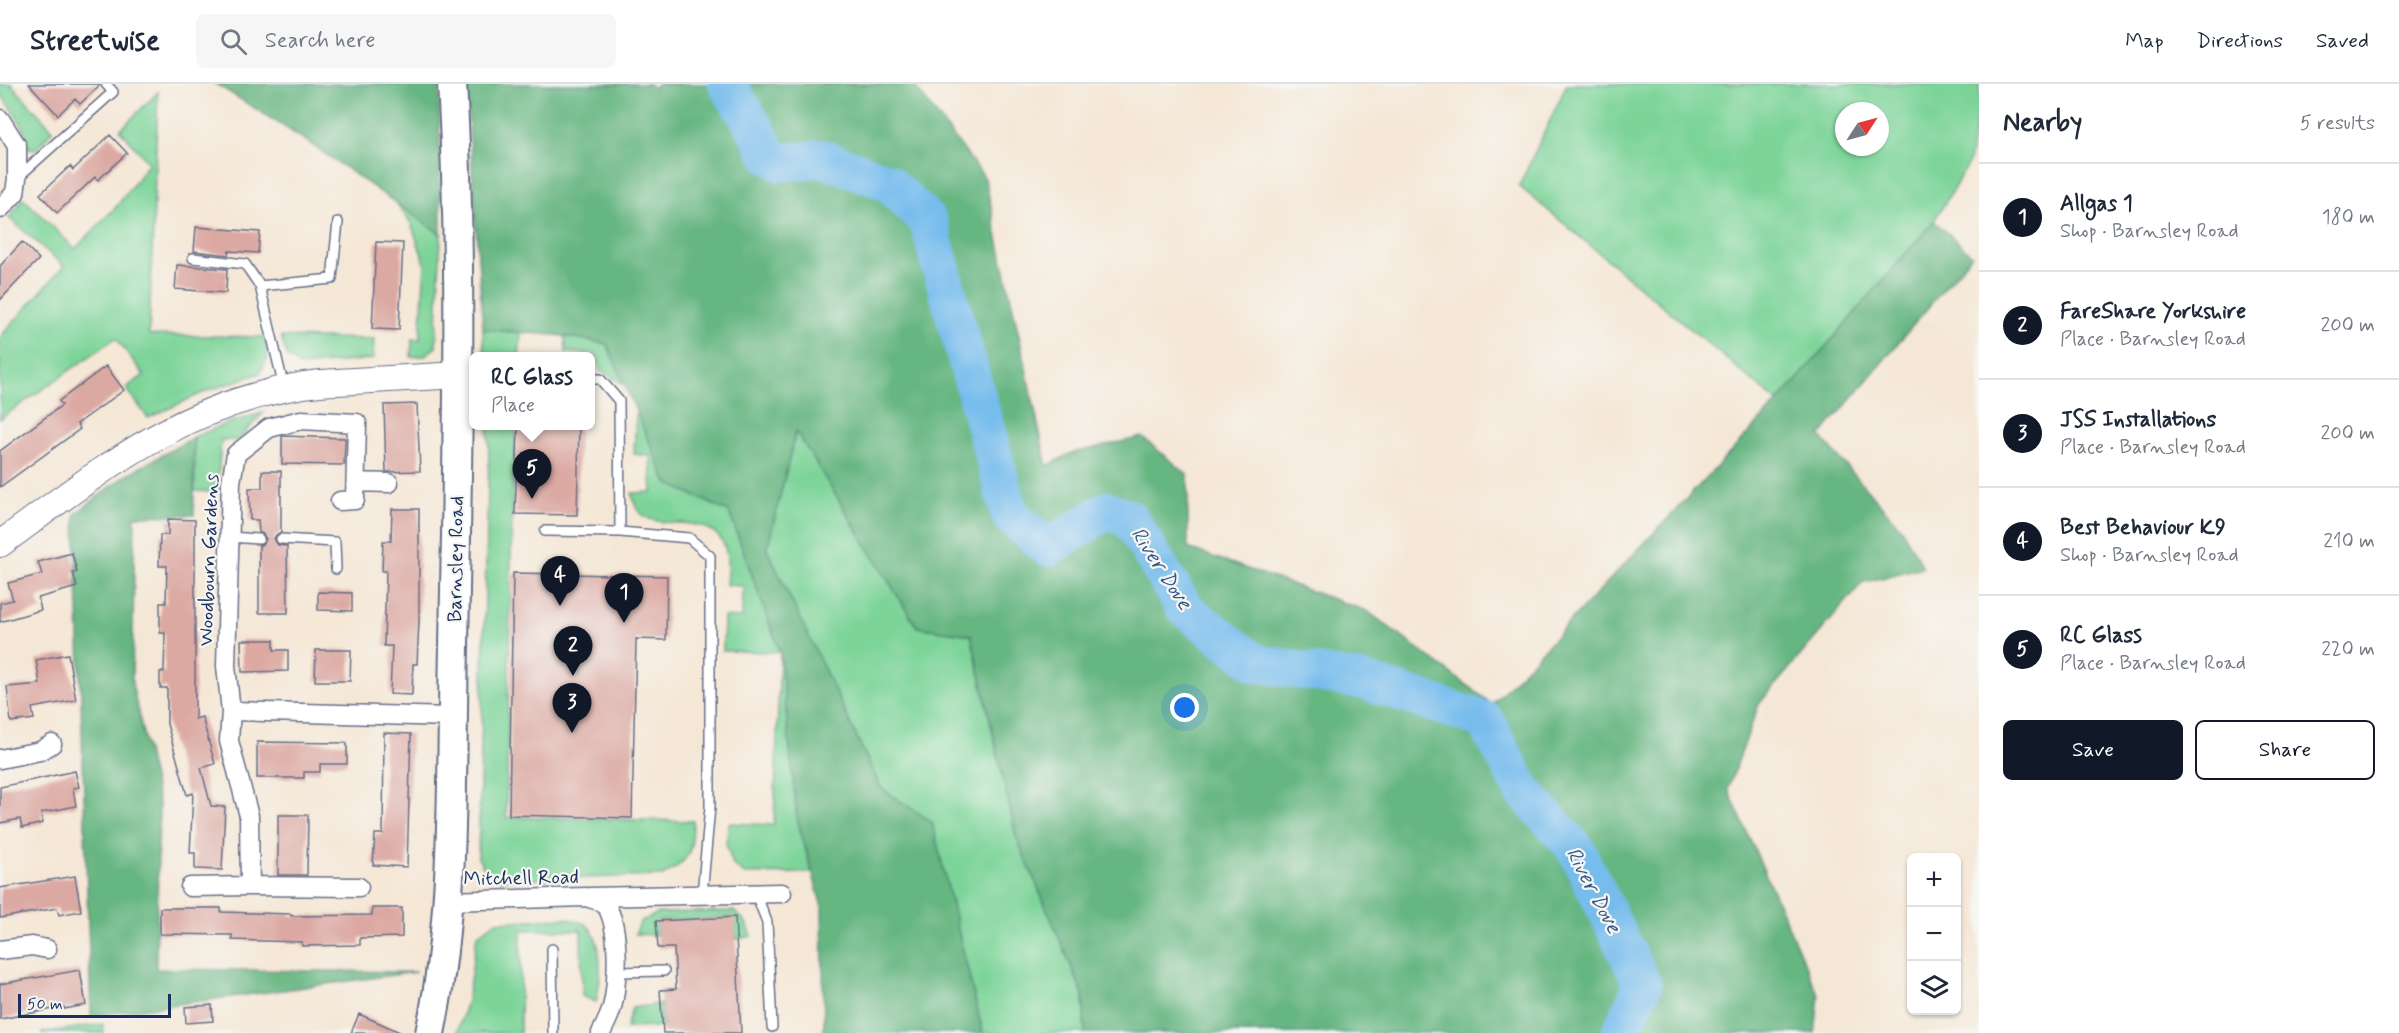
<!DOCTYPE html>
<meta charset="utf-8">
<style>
:root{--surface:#fff;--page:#f6f6f7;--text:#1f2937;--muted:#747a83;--line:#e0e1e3;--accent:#111827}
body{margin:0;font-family:Mynerve,sans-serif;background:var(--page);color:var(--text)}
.controls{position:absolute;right:18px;bottom:18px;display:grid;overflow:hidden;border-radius:9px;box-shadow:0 2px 4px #0004}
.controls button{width:54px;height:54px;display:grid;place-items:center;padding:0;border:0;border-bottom:2px solid var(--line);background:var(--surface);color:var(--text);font:30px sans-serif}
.compass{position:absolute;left:1835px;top:18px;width:54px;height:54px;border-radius:50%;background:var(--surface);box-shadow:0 2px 4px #0004;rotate:54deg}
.scale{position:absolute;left:18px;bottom:15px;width:153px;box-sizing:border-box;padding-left:6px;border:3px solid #1b2f5e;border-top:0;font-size:16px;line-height:21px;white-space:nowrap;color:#1b2f5e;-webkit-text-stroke:4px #f6f6f2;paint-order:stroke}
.you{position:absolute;left:1185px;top:624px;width:21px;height:21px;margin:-15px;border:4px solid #fff;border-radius:50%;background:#1a73e8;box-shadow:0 0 0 9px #1a73e833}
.badge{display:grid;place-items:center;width:39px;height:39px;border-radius:50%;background:var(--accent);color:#fff;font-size:20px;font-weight:700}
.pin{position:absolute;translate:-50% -50px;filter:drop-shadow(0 2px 3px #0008)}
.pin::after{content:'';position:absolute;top:32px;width:21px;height:18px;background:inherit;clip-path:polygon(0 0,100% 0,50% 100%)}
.popup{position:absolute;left:469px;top:268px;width:126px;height:78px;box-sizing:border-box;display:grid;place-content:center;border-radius:9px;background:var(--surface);filter:drop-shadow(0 2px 4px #0005);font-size:20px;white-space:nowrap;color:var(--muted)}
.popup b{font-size:22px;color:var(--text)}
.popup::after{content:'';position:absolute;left:50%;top:100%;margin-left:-12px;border:12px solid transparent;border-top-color:var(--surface)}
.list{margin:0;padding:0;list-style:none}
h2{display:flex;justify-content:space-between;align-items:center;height:78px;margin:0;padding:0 24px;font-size:26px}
h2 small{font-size:20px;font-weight:400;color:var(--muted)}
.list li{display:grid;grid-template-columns:39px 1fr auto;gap:18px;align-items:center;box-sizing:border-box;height:108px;padding:0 24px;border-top:2px solid var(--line)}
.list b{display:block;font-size:22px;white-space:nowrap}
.list p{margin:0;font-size:20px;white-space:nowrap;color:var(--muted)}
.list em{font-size:20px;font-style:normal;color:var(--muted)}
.actions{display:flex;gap:12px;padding:18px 24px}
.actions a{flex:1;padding:14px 0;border:2px solid var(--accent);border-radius:9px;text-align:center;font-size:21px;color:var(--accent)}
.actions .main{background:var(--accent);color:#fff}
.icon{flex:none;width:33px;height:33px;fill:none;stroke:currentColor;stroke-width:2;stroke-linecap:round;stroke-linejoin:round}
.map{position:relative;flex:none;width:1979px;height:949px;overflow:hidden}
header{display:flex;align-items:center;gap:36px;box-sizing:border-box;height:84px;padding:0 30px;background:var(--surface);border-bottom:2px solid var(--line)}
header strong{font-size:28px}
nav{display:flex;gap:33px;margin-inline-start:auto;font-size:21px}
.search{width:420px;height:54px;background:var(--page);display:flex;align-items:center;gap:15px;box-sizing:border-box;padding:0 21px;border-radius:9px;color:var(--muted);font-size:22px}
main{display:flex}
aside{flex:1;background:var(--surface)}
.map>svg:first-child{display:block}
.green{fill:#7dd499;stroke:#4c827c;stroke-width:1.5;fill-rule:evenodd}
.forest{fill:#66b681;stroke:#407270;stroke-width:1.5}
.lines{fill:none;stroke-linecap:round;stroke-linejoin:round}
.river{stroke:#76bced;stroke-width:38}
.building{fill:#dca8a2}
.lane-casing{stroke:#676f88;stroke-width:12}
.street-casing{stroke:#676f88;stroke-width:21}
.secondary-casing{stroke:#676f88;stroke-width:28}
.primary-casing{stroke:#676f88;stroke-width:32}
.lane{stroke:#fff;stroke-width:9}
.street{stroke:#fff;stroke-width:18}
.secondary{stroke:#fff;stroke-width:26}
.primary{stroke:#fff;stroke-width:28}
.labels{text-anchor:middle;stroke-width:4.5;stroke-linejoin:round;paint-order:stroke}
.street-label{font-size:20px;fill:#1b2f5e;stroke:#f6f6f2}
.water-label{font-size:21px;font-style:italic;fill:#365989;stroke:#f6f6f2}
</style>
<header>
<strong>Streetwise</strong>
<div class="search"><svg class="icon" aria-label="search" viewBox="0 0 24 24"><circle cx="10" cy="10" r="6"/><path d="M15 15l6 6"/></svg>Search here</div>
<nav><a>Map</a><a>Directions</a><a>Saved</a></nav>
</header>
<main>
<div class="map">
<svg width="1979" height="949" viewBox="0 0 1979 949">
<rect width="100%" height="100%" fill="#f6f6f2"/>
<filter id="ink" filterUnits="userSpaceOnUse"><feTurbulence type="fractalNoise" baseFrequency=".0167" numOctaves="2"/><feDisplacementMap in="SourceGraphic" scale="12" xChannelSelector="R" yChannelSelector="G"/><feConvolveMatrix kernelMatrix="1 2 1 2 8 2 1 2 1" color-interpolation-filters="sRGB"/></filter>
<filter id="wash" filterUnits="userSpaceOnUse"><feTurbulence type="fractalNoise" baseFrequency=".008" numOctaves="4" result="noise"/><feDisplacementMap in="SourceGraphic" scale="24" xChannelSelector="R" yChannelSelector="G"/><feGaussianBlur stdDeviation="1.35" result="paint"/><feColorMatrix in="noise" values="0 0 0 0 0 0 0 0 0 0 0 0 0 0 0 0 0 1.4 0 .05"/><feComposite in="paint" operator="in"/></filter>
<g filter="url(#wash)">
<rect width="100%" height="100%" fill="#f5e7d6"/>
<path class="green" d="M 0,0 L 11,0 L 53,46 L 36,65 L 28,64 L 22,41 L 0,9 Z
M 1567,0 L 1979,0 L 1979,16 L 1969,79 L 1934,137 L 1778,318 L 1519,102 ZM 1844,27 L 1880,27 L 1880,63 L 1844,63 Z
M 158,8 L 149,251 L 265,253 L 268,273 L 260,289 L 207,307 L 148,334 L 126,304 L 144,291 L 116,254 L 0,335 L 0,253 L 64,182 L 9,134 L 23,114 L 75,165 L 117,122 L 149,79 L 120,46 Z
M 397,120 L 441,150 L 436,263 L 424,272 L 411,273 L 412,255 L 420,255 L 425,180 L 411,139 Z
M 483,245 L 521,249 L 519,272 L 484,272 Z
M 565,252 L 607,260 L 625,301 L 600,286 L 596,270 L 566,268 Z
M 281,253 L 374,255 L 373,275 L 300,282 L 287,272 Z
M 636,327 L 667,399 L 729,428 L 780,568 L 797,734 L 812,789 L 745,790 L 733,781 L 726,759 L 729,739 L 774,741 L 780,568 L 723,567 L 724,533 L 742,534 L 743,502 L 726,501 C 727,488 729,470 723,459 C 702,420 639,461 632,409 L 652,408 L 650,372 L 634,370 Z
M 263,329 L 238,356 L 221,356 L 217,408 L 195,407 L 194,353 L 228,339 Z
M 488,342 L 516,342 L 512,429 L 506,733 L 693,737 C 692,768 691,776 662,792 L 501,796 L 485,786 L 478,774 L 489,368 Z
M 796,346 L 917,543 L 971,551 L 1016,752 L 1083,910 L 1085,949 L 983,949 L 932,739 L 881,704 L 767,465 Z
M 734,827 L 745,837 L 752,852 L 736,855 L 734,833 L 657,837 L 657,851 L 635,850 L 641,837 L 659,829 Z
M 566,834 C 572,836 581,837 585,840 C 605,853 601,898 596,918 L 582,912 L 581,846 L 521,846 L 520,949 L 457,949 L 467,917 L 477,852 L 495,838 Z
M 661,920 L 662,943 L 626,944 L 632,924 Z
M 103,940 L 104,949 L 41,949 Z"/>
<path class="forest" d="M 216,0 L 439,0 L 441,150 L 302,54 Z
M 466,0 L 650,0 L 653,4 L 657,0 L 913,0 L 985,94 L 1047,382 L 1072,369 L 1142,353 L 1188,391 L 1188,464 L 1367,527 L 1492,620 L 1778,318 L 1934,137 L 1972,171 L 1820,352 L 1901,444 L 1923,483 L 1862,499 L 1759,620 L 1728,705 L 1819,912 L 1815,949 L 1085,949 L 1083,910 L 1016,752 L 971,551 L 917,543 L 796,347 L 767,465 L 881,704 L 932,738 L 983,949 L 824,949 L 822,823 L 797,734 L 780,568 L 729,428 L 667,399 L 607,260 L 565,252 L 483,245 Z
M 194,353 L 194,431 L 135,432 L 132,600 L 159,721 L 156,885 L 416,888 L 91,932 L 75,430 L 125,392 Z"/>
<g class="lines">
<path class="river" d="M 727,0 L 757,47 L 769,71 L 783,79 L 822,74 L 887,98 L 928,137 L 1010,431 L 1048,464 L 1107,426 L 1130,435 L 1185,525 L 1256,579 L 1364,597 L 1485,636 L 1523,707 L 1576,765 L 1643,901 L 1620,949"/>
</g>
<g id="blocks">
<path class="building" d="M 29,0 L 99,0 L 99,2 L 80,20 L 75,15 L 58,31 Z
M 110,51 L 127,69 L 98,96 L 95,93 L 57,129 L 40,110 L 70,82 L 73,86 Z
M 196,143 L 260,148 L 258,169 L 229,167 L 228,171 L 194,167 Z
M 22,158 L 39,175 L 0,216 L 0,182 Z
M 376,158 L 403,159 L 399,246 L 372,245 Z
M 177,181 L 227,185 L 226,209 L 175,205 Z
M 106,282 L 124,306 L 77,340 L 80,345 L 0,403 L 0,367 L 62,321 L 59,317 Z
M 417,320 L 420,387 L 386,388 L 384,321 Z
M 518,342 L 579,342 L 577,431 L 515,430 Z
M 282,352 L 345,354 L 344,381 L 282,380 Z
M 262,387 L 281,387 L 281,448 L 276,451 L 274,455 L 278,461 L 287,462 L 288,529 L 259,529 L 259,462 L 264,459 L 266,455 L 263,450 L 259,448 L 258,436 L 250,436 L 249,404 L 262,404 Z
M 392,425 L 419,425 L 419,537 L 417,580 L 413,580 L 412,611 L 390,610 L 392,562 L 384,562 L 386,487 L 382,487 L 383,457 L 391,457 Z
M 168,435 L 195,436 L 195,635 L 202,633 L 215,680 L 201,684 L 211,722 L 225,723 L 222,786 L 195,785 L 195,769 L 190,769 L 193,709 L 187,711 L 167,640 L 167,604 L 160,604 L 160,588 L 164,588 L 165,549 L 160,549 L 160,519 L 166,519 L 167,482 L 159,482 L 160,451 L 168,451 Z
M 72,469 L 77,488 L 73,489 L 77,503 L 38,514 L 41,526 L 0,538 L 0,519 L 13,516 L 8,499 L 42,490 L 38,478 Z
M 513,489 L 667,492 L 666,556 L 636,555 L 632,734 L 509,731 Z
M 318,508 L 352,509 L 352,527 L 318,526 Z
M 241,556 L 274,556 L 274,566 L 288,566 L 288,587 L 242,588 Z
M 316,566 L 351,566 L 350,597 L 315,597 Z
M 68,570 L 76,616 L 32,624 L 34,635 L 11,638 L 7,603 L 40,600 L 36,576 Z
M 384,649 L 411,650 L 407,783 L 373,781 L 375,750 L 383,750 Z
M 257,658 L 347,659 L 347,680 L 320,680 L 320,688 L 304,688 L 304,694 L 257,694 Z
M 75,687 L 79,703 L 73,704 L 76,722 L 41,729 L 43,739 L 22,744 L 20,735 L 0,739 L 0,703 Z
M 278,731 L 308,731 L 307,791 L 278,791 Z
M 75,792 L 81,827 L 59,831 L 57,824 L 0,834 L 0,804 Z
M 160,824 L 221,824 L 221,828 L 291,830 L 291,832 L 372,831 L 372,824 L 402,824 L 402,853 L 360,854 L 360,861 L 302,862 L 302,858 L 232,856 L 232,851 L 160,850 Z
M 735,833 L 741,949 L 663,949 L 660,906 L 676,905 L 674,864 L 658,864 L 656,837 Z
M 80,886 L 86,921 L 64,925 L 64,923 L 0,935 L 0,900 Z
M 212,921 L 213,937 L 186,939 L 185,923 Z
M 359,930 L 402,949 L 351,949 Z"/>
</g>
</g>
<g filter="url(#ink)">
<use href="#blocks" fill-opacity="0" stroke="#676f88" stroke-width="1.5"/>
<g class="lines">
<defs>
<path id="lane" d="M 17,94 L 113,8 L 106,0
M 193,174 L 245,180 L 260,202 L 284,304
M 260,202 L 332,195 L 338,138
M 590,295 L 600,295 L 619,317 L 620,448
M 545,447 L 620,448 L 689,454 L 710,472 L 710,723 L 702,811
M 230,453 L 259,455
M 281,455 L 335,458 L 336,485
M 756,810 L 767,838 L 772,943
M 552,865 L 553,949
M 617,888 L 664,887"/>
<path id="street" d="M 0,35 L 17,62 L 17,94 L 15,109 L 0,125
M 356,398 L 389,399
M 340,417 L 355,416 L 357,339 L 301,336 L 269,344 L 236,370 L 231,398 L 226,582 L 231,627 L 452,633
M 231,627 L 229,657 L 249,732 L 250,802 L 359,803
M 0,675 L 40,667 L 52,660
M 190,803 L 250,802
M 590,813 L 782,809
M 447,817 L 586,813 C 591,815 599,816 603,819 C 621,833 618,903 612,923 C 610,932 605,941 601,949
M 0,866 L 32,862 L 47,865"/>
<path id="secondary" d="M 0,460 C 100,387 178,322 304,301 C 320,298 338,298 354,297 C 389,295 424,293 459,291"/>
<path id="primary" d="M 430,949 C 456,827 451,689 454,563 C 457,376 463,188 452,0"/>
</defs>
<use href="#lane" class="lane-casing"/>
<use href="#street" class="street-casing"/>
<use href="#secondary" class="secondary-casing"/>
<use href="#primary" class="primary-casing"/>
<use href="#lane" class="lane"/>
<use href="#street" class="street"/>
<use href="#secondary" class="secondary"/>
<use href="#primary" class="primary"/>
</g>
</g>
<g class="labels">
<g class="street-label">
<text transform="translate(455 475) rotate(-89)" y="7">Barnsley Road</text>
<text transform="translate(208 476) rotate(-88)" y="7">Woodbourn Gardens</text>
<text transform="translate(521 793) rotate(-1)" y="7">Mitchell Road</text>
</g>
<g class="water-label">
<text transform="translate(1162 484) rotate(57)" y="7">River Dove</text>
<text transform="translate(1594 806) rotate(62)" y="7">River Dove</text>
</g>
</g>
</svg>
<div class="controls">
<button>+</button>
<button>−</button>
<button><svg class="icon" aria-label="layers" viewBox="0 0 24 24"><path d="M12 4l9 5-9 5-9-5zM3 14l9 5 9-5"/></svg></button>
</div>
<svg class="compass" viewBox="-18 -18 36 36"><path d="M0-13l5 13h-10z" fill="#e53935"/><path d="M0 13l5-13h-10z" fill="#747a83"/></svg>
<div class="scale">50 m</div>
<div class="you"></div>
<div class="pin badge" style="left:624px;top:539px">1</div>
<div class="pin badge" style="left:573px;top:592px">2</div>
<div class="pin badge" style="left:572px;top:649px">3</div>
<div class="pin badge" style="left:560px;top:522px">4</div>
<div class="pin badge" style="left:532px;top:415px">5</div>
<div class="popup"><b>RC Glass</b>Place</div>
</div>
<aside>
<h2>Nearby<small>5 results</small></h2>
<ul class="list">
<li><span class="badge">1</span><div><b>Allgas 1</b><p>Shop · Barnsley Road</p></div><em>180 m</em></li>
<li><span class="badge">2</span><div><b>FareShare Yorkshire</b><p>Place · Barnsley Road</p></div><em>200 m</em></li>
<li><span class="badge">3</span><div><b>JSS Installations</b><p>Place · Barnsley Road</p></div><em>200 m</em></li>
<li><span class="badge">4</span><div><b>Best Behaviour K9</b><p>Shop · Barnsley Road</p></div><em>210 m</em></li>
<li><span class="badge">5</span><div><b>RC Glass</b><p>Place · Barnsley Road</p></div><em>220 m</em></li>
</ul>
<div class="actions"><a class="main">Save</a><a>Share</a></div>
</aside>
</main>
